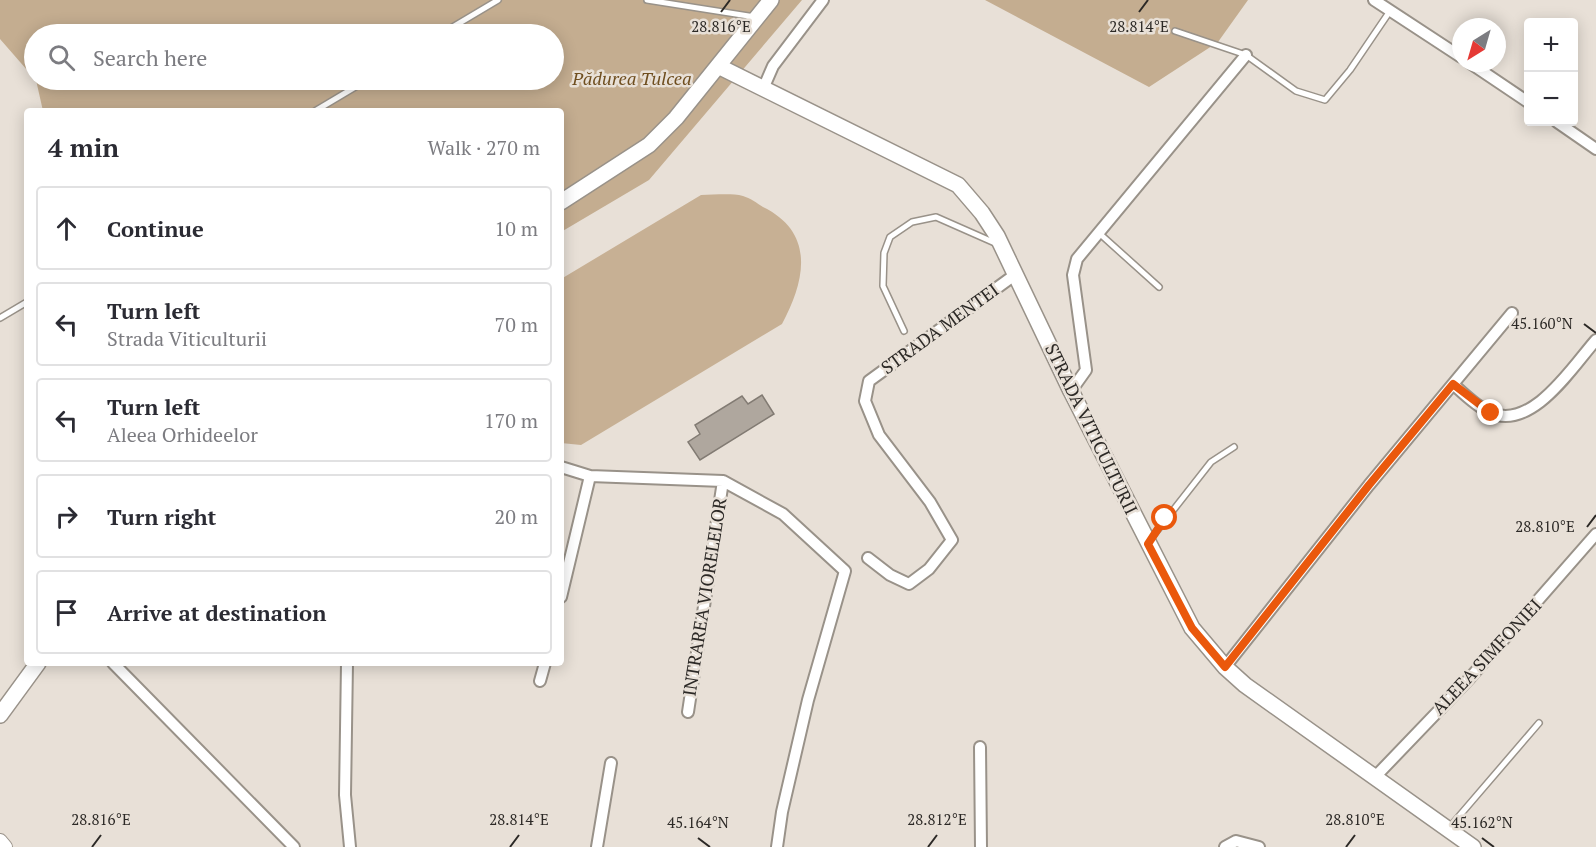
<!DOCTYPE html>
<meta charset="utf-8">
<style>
:root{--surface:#fff;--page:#f7f7f7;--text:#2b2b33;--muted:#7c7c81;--line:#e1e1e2}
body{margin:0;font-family:"PT Serif",serif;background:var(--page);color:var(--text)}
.controls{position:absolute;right:18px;top:18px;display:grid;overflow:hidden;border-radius:6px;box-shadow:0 3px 15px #0003}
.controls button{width:54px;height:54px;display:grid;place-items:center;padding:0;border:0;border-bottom:2px solid var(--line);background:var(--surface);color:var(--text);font:30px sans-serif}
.compass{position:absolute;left:1452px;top:18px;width:54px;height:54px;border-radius:50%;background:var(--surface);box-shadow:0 3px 15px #0003;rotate:217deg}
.stop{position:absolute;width:18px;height:18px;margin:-14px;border:4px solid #ea580c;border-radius:50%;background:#fff}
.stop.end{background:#ea580c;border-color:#fff;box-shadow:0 2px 6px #0008}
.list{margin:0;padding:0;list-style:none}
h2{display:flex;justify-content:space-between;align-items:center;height:78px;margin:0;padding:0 24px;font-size:26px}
h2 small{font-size:20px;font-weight:400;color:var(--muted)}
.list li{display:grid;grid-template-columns:39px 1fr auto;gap:18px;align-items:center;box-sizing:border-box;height:84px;margin:0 12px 12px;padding:0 12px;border:2px solid var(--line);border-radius:6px}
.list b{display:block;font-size:22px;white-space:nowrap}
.list p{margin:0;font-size:20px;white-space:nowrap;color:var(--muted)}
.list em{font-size:20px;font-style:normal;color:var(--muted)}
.icon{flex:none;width:33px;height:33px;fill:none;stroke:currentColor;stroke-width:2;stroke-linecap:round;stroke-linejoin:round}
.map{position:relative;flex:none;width:1596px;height:847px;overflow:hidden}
.search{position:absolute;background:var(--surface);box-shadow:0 3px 15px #0003;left:24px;top:24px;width:540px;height:66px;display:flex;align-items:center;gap:15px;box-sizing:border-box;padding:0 21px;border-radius:33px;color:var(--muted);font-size:22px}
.panel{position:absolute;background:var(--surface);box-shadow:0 3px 15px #0003;left:24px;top:108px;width:540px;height:558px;border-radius:6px}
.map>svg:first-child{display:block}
.green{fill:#c7b094}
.forest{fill:#c4ad90}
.building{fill:#afa79e;stroke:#827b73;stroke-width:1.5}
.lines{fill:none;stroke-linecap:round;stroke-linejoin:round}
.service-casing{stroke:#999289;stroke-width:8}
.minor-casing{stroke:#999289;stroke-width:14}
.tertiary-casing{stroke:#999289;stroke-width:16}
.secondary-casing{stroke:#999289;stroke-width:18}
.service{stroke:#fff;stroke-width:5}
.minor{stroke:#fff;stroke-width:10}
.tertiary{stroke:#fff;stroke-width:14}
.secondary{stroke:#fff;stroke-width:15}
.route{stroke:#ea580c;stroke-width:8}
.ticks{fill:none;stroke:#2c2926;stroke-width:2}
.labels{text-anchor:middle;stroke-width:5;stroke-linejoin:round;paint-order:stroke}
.park-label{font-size:18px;font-style:italic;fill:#6f4e1f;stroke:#e8e0d7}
.street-label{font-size:18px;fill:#2c2926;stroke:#e8e0d7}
.ticks-label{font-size:15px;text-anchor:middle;fill:#2c2926;stroke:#e8e0d7;stroke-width:5;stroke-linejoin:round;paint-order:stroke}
</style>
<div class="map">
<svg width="1596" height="847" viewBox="0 0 1596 847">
<rect width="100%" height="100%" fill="#e8e0d7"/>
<path class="green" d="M 701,195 C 714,195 731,193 743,196 C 750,198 757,203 763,207 C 816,233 805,281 782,324 L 581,445 L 561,443 L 561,279 Z"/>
<path class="forest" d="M 0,0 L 802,0 L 649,180 L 561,232 L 561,111 L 43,111 L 36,80 L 554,80 L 554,34 L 34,34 L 34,78 L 0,39 Z
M 985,0 L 1248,0 L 1218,42 L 1149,87 Z"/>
<path class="building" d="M 762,395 L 774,414 L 700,460 L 688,442 L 700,434 L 695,425 L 742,396 L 748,404 Z"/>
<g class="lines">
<defs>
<path id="service" d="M 647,0 L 755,17
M 1175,31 L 1246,55 L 1296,91 L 1325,100 L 1350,70 L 1390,11
M 441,34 L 498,0
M 315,111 L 367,80
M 1099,233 L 1159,287
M 0,318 L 27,302
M 904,331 L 883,286 L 884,253 L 890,237 L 912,222 L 936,217 L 995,243
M 1149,541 L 1211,462 L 1234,447
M 1448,829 L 1539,723"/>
<path id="minor" d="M 1374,0 L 1461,57
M 1470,63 L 1528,102
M 763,89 L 773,66 L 823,0
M 1557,122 L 1596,149
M 1453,384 C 1464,394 1476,406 1489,412 C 1531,433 1573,366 1596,340
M 1071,391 L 1086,370 L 1073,275 L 1077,259 L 1246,55
M 561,467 L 590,476 L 723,481 L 783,514 L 845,571 L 808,700 L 782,812 L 777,847
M 868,558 L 890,575 L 909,584 L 929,569 L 952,540 L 930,502 L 879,435 L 865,401 L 869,381 L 1016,274
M 561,597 L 590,476
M 113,663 L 294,847
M 347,663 L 345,795 L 350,847
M 1225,667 L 1369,485 L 1512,313
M 540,681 L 545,663
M 688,712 L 723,481
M 980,747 L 981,847
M 1375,777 L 1469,679 L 1596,534
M 597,847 L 611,763
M 1225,847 L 1236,841 L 1259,847"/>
<path id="tertiary" d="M 0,841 L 5,847"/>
<path id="secondary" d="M 720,67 L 958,185 L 982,213 L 997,236 L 1071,391 L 1192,628 L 1225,667 L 1245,685 L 1473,847
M 561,202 L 649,145 L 676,118 L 771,0
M 0,715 L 38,663"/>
</defs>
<use href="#service" class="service-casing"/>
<use href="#minor" class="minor-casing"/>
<use href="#tertiary" class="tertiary-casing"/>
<use href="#secondary" class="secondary-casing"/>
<use href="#service" class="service"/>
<use href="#minor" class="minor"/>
<use href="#tertiary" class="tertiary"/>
<use href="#secondary" class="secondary"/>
</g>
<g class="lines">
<path class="route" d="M 1165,518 L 1148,544 L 1192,628 L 1225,667 L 1369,485 L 1453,384 L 1491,413"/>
</g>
<path class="ticks" d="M 721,12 L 730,0M 1139,12 L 1148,0M 1584,324 L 1596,333M 1587,527 L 1596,515M 698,838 L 710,847M 1482,838 L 1494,847M 92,847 L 101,835M 510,847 L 519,835M 928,847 L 937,835M 1346,847 L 1355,835"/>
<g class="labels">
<g class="park-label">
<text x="632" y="85">Pădurea Tulcea</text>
</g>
<g class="street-label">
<text transform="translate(940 329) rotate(-36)" y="6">STRADA MENTEI</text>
<text transform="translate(1091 429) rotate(64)" y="6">STRADA VITICULTURII</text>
<text transform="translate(705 597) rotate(-81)" y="6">INTRAREA VIORELELOR</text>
<text transform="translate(1487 657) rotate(-47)" y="6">ALEEA SIMFONIEI</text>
</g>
</g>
<g class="ticks-label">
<text x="721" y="32">28.816°E</text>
<text x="1139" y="32">28.814°E</text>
<text x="1542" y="329">45.160°N</text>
<text x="1545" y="532">28.810°E</text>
<text x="101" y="825">28.816°E</text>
<text x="519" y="825">28.814°E</text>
<text x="937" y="825">28.812°E</text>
<text x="1355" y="825">28.810°E</text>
<text x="698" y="828">45.164°N</text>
<text x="1482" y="828">45.162°N</text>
</g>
</svg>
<div class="controls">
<button>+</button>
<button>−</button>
</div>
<svg class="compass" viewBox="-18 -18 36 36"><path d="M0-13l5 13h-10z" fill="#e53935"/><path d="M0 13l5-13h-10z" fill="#7c7c81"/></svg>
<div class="stop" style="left:1165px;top:518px"></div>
<div class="stop end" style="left:1491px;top:413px"></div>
<div class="search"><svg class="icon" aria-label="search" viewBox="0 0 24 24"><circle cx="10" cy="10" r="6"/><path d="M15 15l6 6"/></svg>Search here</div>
<section class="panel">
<h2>4 min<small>Walk · 270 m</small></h2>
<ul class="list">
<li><svg class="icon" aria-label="ahead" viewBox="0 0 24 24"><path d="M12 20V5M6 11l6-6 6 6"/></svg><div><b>Continue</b></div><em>10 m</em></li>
<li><svg class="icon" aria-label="left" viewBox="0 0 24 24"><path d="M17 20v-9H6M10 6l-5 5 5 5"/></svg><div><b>Turn left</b><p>Strada Viticulturii</p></div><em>70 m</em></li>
<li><svg class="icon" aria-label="left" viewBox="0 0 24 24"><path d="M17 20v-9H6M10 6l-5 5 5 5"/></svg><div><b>Turn left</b><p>Aleea Orhideelor</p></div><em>170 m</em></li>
<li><svg class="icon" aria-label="right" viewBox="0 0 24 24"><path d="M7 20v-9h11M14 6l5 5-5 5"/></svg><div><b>Turn right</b></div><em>20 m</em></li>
<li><svg class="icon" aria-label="arrive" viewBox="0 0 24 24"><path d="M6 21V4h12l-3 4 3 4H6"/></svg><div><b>Arrive at destination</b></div></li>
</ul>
</section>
</div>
